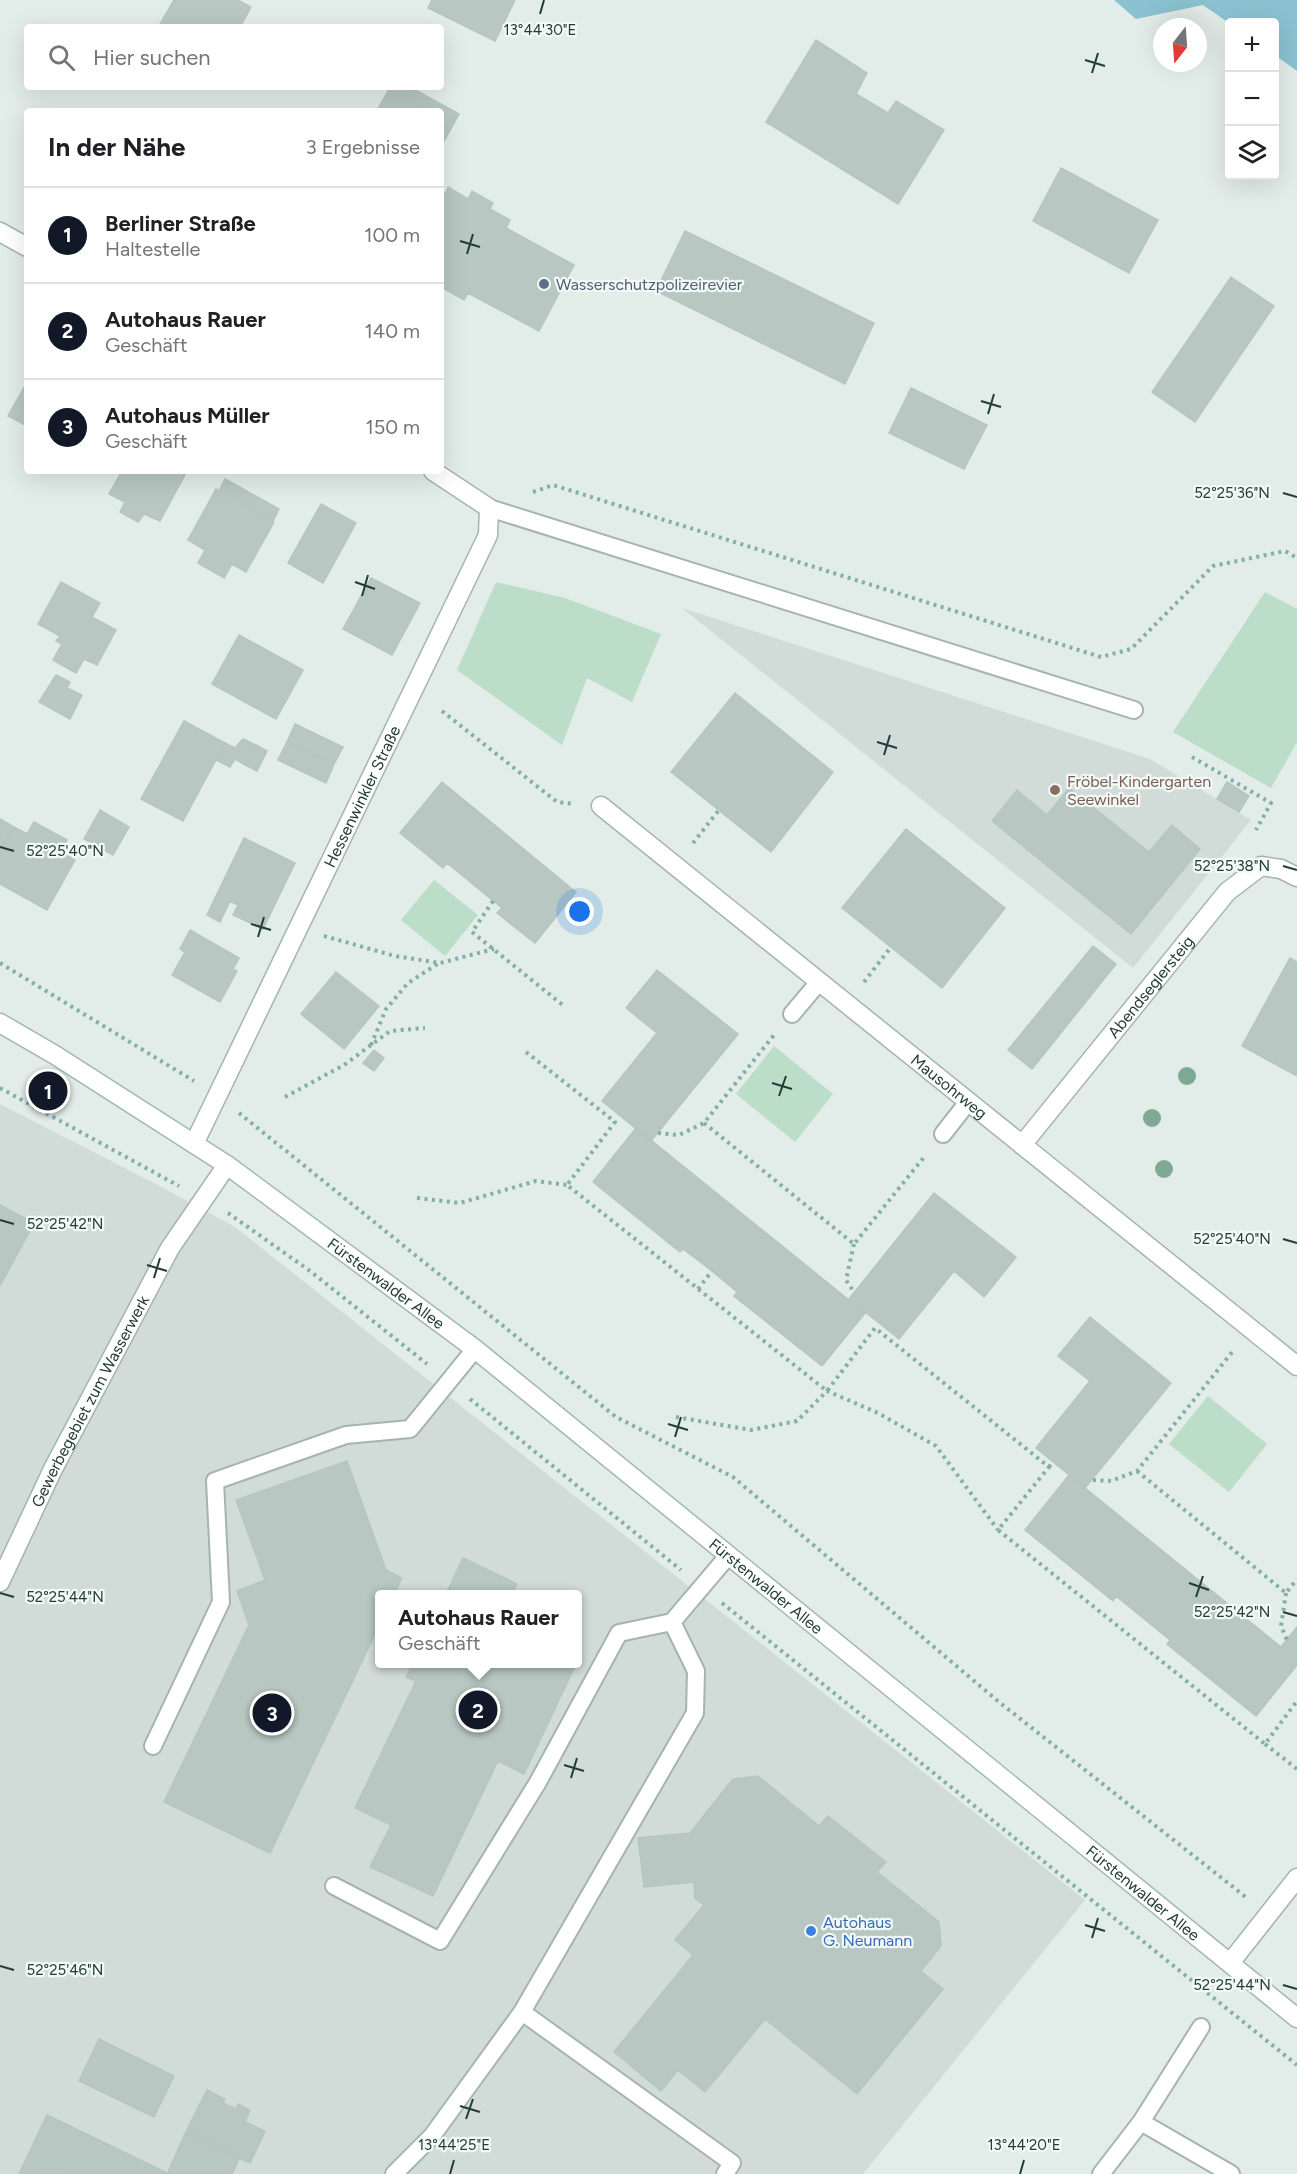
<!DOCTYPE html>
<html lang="de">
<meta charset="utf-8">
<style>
:root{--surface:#fff;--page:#f2f2f2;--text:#202124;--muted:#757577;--line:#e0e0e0;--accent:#111827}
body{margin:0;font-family:Figtree,sans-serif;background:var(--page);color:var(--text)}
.controls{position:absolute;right:18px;top:18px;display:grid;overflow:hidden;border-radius:6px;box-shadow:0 6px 24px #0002}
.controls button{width:54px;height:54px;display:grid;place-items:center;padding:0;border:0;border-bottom:2px solid var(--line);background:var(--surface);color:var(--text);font:30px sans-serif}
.compass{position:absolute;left:1153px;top:18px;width:54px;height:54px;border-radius:50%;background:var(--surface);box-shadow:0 6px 24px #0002;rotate:197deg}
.you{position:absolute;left:580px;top:912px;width:21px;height:21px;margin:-15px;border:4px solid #fff;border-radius:50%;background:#1a73e8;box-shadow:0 0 0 9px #1a73e833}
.badge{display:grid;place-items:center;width:39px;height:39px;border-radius:50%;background:var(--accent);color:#fff;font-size:20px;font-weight:700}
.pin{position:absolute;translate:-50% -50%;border:3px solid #fff;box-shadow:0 2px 6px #0006}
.popup{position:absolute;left:375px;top:1590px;width:207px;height:78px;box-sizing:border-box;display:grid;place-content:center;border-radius:6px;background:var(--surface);filter:drop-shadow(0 2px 4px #0005);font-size:20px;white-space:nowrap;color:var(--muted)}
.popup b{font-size:22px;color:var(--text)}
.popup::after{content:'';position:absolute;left:50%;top:100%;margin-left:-12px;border:12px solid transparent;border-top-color:var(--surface)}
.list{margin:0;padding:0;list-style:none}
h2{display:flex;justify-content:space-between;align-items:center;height:78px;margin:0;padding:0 24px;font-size:26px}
h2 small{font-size:20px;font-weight:400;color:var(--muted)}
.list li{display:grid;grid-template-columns:39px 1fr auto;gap:18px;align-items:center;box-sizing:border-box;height:96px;padding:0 24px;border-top:2px solid var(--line)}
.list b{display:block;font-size:22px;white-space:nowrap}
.list p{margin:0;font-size:20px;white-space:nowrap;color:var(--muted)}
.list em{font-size:20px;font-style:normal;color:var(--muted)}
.icon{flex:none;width:33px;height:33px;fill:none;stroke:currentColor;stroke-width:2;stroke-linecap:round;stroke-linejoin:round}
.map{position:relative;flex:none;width:1297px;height:2174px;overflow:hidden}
.search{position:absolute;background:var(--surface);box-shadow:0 6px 24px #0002;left:24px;top:24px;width:420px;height:66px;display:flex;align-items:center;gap:15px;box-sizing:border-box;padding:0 21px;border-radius:6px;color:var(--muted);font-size:22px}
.panel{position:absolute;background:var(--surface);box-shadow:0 6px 24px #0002;left:24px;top:108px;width:420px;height:366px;border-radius:6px}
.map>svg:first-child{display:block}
.built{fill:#d1dcd8;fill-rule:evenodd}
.green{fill:#bcddc7}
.water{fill:#8bc1d0}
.building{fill:#b8c7c2;stroke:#b5c6c0;stroke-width:1.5}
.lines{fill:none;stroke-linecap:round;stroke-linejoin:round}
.lane-casing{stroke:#a5b4b0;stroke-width:20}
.street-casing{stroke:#a5b4b0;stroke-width:21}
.secondary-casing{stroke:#a1b8b1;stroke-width:21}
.path{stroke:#83afa5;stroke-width:4;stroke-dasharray:3 4.5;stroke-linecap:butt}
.lane{stroke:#fff;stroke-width:16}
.street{stroke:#fff;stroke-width:18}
.secondary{stroke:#fff;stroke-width:18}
.tree{fill:#7ea993}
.ticks{fill:none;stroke:#223d38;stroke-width:2}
.service-dot{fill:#5c6f8a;stroke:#f3f9f6;stroke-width:2}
.education-dot{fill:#8d6e63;stroke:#f3f9f6;stroke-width:2}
.shop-dot{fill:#3f7fe0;stroke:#f3f9f6;stroke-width:2}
.labels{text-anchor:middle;stroke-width:4.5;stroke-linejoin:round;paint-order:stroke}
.service-label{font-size:16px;fill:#4e5e75;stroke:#f3f9f6;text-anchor:start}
.education-label{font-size:16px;fill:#785e54;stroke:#f3f9f6;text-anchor:start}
.street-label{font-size:16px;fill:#223d38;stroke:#f3f9f6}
.shop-label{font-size:16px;fill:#366cbe;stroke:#f3f9f6;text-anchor:start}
.ticks-label{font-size:15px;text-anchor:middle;fill:#223d38;stroke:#f3f9f6;stroke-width:4.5;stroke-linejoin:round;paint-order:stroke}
</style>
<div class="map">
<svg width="1297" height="2174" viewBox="0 0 1297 2174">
<rect width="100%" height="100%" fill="#e2ece8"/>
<path class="built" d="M 682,608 L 1150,759 L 1251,820 L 1133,968 Z
M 0,1104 L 156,1184 L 235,1227 L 1085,1900 L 863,2174 L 0,2174 ZM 379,1594 L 577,1594 L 577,1664 L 379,1664 Z"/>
<path class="green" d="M 496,582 L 565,598 L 661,634 L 632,702 L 587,678 L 562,745 L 457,670 Z
M 1265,592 L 1297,609 L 1297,742 L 1271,788 L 1173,732 Z
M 434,880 L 478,915 L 445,956 L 401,920 Z
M 774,1046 L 833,1094 L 795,1142 L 736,1094 Z
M 1208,1396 L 1267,1444 L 1229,1492 L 1169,1444 Z"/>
<path class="water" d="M 1114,0 L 1297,0 L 1297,71 L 1275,55 L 1274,22 L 1229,23 L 1203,5 L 1136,19 Z"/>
<path class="building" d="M 174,0 L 238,0 L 251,7 L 240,27 L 165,27 L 160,24 Z
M 432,0 L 515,0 L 495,41 L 428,8 Z
M 816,40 L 867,73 L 856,94 L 888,113 L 896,101 L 944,130 L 898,204 L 766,122 Z
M 390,87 L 410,87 L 459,114 L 441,147 L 441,111 L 377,111 Z
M 1061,168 L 1158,220 L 1129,273 L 1033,221 Z
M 448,187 L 468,199 L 472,191 L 493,203 L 490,209 L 510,220 L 506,228 L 574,265 L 539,331 L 468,293 L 464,300 L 441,287 L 441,192 L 445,194 Z
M 685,231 L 874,323 L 845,384 L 656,291 Z
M 1231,277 L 1274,306 L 1195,422 L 1152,392 Z
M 27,382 L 27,426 L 8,416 Z
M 911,388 L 987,425 L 964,469 L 889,433 Z
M 122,471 L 187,471 L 160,521 L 144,514 L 138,522 L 120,512 L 125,502 L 109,494 Z
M 225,479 L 279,509 L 273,521 L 219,491 Z
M 216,489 L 274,522 L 246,572 L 232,564 L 224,578 L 198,563 L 205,550 L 188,540 Z
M 321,504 L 356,523 L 323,583 L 288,563 Z
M 371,578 L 420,603 L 392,655 L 343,629 Z
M 61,582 L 100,603 L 92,617 L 116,630 L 97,665 L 84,659 L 76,673 L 53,660 L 62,644 L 56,641 L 60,636 L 38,624 Z
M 239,635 L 303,670 L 276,719 L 212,684 Z
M 56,675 L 70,682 L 67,688 L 82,695 L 70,719 L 39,702 Z
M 735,693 L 833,772 L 771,852 L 671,772 Z
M 184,721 L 225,743 L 183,821 L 141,799 Z
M 295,724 L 343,747 L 334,764 L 287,742 Z
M 243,739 L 256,745 L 245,765 L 235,759 L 230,767 L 216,760 L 225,743 L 235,748 Z
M 287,742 L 334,764 L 326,783 L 278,760 Z
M 256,745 L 267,751 L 257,771 L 245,765 Z
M 442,782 L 576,892 L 535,943 L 497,913 L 502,908 L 447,863 L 443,868 L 400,833 Z
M 1227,782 L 1249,796 L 1239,812 L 1217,799 Z
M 1069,788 L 1149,852 L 1172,825 L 1200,849 L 1131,934 L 992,821 L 1017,790 L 1047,815 Z
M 100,810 L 129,827 L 113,855 L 84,839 Z
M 0,819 L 14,827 L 0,851 Z
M 34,822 L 67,840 L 61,852 L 75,860 L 47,910 L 0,884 L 0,851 L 14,827 L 27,834 Z
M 906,829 L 1005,908 L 942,988 L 842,908 Z
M 244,838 L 295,863 L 263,929 L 233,915 L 238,905 L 230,901 L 220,922 L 207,915 Z
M 190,930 L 239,958 L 233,969 L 237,971 L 220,1002 L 172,975 L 185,952 L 180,949 Z
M 1093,946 L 1116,964 L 1032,1069 L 1008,1050 Z
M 1290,958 L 1297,962 L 1297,1076 L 1242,1046 Z
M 657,970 L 738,1034 L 651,1141 L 602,1101 L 657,1033 L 626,1008 Z
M 336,972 L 379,1006 L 344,1049 L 301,1014 Z
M 374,1050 L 384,1058 L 374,1071 L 363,1063 Z
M 636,1128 L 865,1313 L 822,1366 L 734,1296 L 737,1292 L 712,1271 L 683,1249 L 680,1252 L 593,1182 Z
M 934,1193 L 1016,1257 L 984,1297 L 954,1271 L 899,1339 L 849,1299 Z
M 0,1205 L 34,1223 L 0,1286 Z
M 1090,1317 L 1171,1383 L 1085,1488 L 1036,1448 L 1090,1381 L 1058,1356 Z
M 347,1461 L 386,1570 L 402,1578 L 394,1594 L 379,1594 L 379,1626 L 270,1853 L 164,1802 L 249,1625 L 237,1591 L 265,1580 L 236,1500 Z
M 1069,1475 L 1297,1660 L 1297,1665 L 1256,1716 L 1167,1644 L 1170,1640 L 1116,1596 L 1113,1601 L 1025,1530 Z
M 463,1558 L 517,1584 L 512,1594 L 446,1594 Z
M 1297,1627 L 1297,1660 L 1281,1647 Z
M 413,1664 L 576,1664 L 524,1774 L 498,1761 L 433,1896 L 370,1867 L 391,1825 L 355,1808 L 416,1681 L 406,1677 Z
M 758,1776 L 819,1826 L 828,1816 L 886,1862 L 877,1872 L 939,1922 L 941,1946 L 921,1971 L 943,1989 L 857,2094 L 765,2019 L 705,2092 L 678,2070 L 661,2091 L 614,2052 L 693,1955 L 675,1940 L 704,1905 L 695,1898 L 694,1882 L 644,1887 L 638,1838 L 690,1833 L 733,1779 Z
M 99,2039 L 174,2076 L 154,2117 L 79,2081 Z
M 207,2090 L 225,2099 L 223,2103 L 236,2109 L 238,2104 L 250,2110 L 245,2122 L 265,2131 L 250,2163 L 239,2158 L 241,2155 L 187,2130 Z
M 47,2115 L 167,2173 L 19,2174 Z
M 187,2130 L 241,2155 L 239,2159 L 185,2134 Z
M 185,2134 L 239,2159 L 232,2174 L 167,2174 Z"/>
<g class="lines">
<defs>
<path id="lane" d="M 489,508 L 1134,710
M 792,1014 L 819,982
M 943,1134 L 968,1102
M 153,1746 L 221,1602 L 215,1481 L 346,1435 L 410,1429 L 475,1349
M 334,1886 L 440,1941 L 538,1782 L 619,1633 L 672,1622
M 1141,2122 L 1231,2174
M 394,2174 L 432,2136 L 522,2012
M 725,2174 L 732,2163 L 522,2012 L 695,1713 L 696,1671 L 672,1622 L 728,1556
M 1101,2174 L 1141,2122 L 1201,2027"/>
<g id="street">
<path d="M 0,232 L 27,247"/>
<path id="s1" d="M 601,806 L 1297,1366"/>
<path id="s2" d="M 194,1144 L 488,535 L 489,508 L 433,471"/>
<path id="s3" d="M 1022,1145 L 1227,892 L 1261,866 L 1281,869 L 1297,877"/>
<path id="s4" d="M 0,1582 L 53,1469 L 170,1248 L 227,1165"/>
<path d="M 1230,1963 L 1297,1878"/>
</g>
<g id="secondary">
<path id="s5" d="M 0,1023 L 55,1055 L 227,1165 L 475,1349 L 1297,2018"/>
</g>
</defs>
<use href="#lane" class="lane-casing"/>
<use href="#street" class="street-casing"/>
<use href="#secondary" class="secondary-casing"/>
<path class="path" d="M 533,492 L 553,485 L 1101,657 L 1131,649 L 1213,566 L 1285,551 L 1297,558
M 442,711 L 557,802 L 575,804
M 1192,757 L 1271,803 L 1256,830
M 693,843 L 719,810
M 493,901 L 472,932 L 564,1006
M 324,936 L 395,956 L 440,963 L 494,949
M 0,963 L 194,1081
M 864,982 L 891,947
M 371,1045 L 386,1009 L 408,983 L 439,963
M 526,1052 L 615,1122 L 567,1185 L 827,1391 L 875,1328 L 1049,1467 L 998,1530 L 1265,1744 L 1297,1701
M 0,1088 L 179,1186
M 285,1097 L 344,1065 L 390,1031 L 425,1028
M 239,1113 L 616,1417 L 733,1477 L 999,1702 L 1247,1898
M 704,1123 L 854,1244 L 925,1156
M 658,1133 L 679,1135 L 704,1123 L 774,1035
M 417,1198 L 460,1203 L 536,1181 L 567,1185
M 228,1213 L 310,1271 L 427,1364
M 854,1244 L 846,1280 L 854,1292
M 698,1289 L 712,1271
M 470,1399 L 681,1570
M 676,1417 L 751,1430 L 797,1421 L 827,1391 L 878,1413 L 936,1446 L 998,1530
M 1049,1467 L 1053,1462
M 1137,1471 L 1286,1593 L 1297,1579
M 1093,1480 L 1111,1481 L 1137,1471 L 1233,1351
M 1286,1593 L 1281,1626 L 1287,1640
M 722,1603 L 1297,2065
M 1265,1744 L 1297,1769"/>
<use href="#lane" class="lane"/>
<use href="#street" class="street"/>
<use href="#secondary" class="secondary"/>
</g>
<g class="tree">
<circle cx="1187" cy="1076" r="9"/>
<circle cx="1152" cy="1118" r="9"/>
<circle cx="1164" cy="1169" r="9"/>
</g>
<path class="ticks" d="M 540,14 L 544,0M 1085,60 L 1105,66M 1092,73 L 1098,53M 460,241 L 480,247M 467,254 L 473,234M 981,401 L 1001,407M 988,414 L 994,394M 1283,493 L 1297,497M 355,582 L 375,589M 362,596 L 368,575M 877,742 L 897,748M 884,755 L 890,735M 0,847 L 14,851M 1283,866 L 1297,870M 251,924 L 271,930M 258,937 L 264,917M 772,1083 L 792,1089M 779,1096 L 786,1076M 0,1220 L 14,1224M 1283,1239 L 1297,1243M 147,1265 L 167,1271M 154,1278 L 160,1258M 668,1424 L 688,1430M 675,1437 L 681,1417M 1189,1583 L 1209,1590M 0,1593 L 14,1597M 1196,1597 L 1203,1576M 1283,1612 L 1297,1616M 564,1765 L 584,1771M 571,1778 L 577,1758M 1085,1925 L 1105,1931M 1092,1938 L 1098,1918M 0,1966 L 14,1970M 1283,1985 L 1297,1989M 460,2106 L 480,2112M 466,2119 L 473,2099M 450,2174 L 454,2160M 1020,2174 L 1024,2160"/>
<circle class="service-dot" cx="544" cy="284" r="6"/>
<circle class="education-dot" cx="1055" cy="790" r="6"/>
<circle class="shop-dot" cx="811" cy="1931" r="6"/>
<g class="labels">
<g class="service-label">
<text x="556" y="290">Wasserschutzpolizeirevier</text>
</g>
<g class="education-label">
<text x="1067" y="787">Fröbel-Kindergarten<tspan x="1067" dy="18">Seewinkel</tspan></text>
</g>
<g class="street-label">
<text dy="6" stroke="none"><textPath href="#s2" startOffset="386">Hessenwinkler Straße</textPath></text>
<text dy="6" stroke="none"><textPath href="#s3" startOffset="204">Abendseglersteig</textPath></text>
<text dy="6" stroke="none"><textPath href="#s1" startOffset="447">Mausohrweg</textPath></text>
<text dy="6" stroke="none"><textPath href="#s5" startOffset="466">Fürstenwalder Allee</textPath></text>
<text dy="6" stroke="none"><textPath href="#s4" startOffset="202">Gewerbegebiet zum Wasserwerk</textPath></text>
<text dy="6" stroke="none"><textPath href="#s5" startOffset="952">Fürstenwalder Allee</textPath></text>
<text dy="6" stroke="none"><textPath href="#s5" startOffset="1438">Fürstenwalder Allee</textPath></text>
</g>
<g class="shop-label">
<text x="823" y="1928">Autohaus<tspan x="823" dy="18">G. Neumann</tspan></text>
</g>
</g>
<g class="ticks-label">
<text x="540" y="35">13°44'30"E</text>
<text x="1232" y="498">52°25'36"N</text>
<text x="65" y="856">52°25'40"N</text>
<text x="1232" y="871">52°25'38"N</text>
<text x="65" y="1229">52°25'42"N</text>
<text x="1232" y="1244">52°25'40"N</text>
<text x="65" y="1602">52°25'44"N</text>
<text x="1232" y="1617">52°25'42"N</text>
<text x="65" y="1975">52°25'46"N</text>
<text x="1232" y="1990">52°25'44"N</text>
<text x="454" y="2150">13°44'25"E</text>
<text x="1024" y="2150">13°44'20"E</text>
</g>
</svg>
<div class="controls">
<button>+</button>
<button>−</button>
<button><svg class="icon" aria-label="layers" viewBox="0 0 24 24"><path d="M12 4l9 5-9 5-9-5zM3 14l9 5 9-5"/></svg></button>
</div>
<svg class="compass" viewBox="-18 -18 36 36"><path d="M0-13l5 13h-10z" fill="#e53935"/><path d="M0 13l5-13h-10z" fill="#757577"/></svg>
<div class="you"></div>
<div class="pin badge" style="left:48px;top:1091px">1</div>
<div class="pin badge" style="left:478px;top:1710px">2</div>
<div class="popup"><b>Autohaus Rauer</b>Geschäft</div>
<div class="pin badge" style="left:272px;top:1713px">3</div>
<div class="search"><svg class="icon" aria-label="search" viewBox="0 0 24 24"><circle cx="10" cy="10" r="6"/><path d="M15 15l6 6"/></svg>Hier suchen</div>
<section class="panel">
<h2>In der Nähe<small>3 Ergebnisse</small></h2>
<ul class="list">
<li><span class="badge">1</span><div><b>Berliner Straße</b><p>Haltestelle</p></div><em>100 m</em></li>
<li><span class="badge">2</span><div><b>Autohaus Rauer</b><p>Geschäft</p></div><em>140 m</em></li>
<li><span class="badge">3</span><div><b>Autohaus Müller</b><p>Geschäft</p></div><em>150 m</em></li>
</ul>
</section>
</div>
